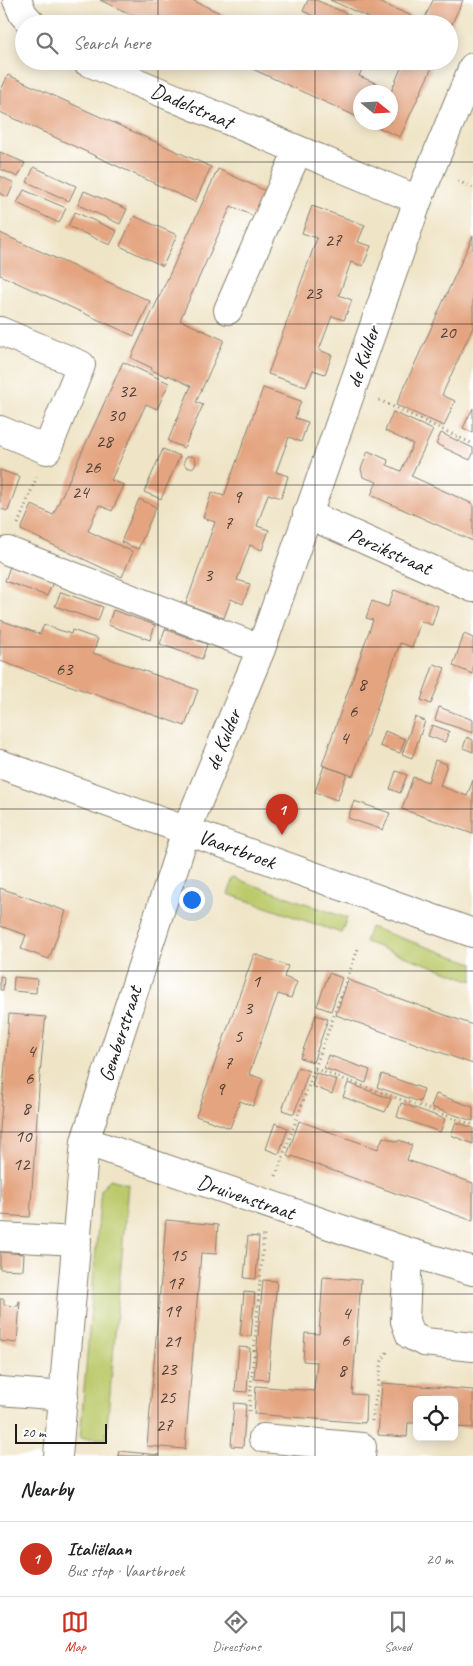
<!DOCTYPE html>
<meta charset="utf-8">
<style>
:root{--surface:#fff;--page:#f2f2f2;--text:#202124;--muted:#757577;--line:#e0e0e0;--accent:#c8321e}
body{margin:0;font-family:Caveat,sans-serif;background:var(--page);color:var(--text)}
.controls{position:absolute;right:15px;bottom:15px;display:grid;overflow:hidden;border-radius:8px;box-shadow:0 2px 12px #0003}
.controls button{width:45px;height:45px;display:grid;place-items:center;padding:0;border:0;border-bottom:1px solid var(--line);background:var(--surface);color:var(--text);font:25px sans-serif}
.compass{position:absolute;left:353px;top:85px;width:45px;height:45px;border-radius:50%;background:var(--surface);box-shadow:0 2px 12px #0003;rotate:108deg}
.scale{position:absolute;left:15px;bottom:12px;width:92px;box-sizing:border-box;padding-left:5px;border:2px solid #1c1c1c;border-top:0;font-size:14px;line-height:18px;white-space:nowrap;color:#1c1c1c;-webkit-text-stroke:4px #fff;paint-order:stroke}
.you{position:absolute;left:191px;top:899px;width:18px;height:18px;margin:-12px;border:4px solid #fff;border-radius:50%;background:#1a73e8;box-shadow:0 0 0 8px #1a73e833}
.badge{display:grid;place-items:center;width:32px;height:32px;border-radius:50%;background:var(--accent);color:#fff;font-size:16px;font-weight:700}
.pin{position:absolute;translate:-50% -41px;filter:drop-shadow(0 1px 2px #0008)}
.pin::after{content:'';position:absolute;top:26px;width:18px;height:15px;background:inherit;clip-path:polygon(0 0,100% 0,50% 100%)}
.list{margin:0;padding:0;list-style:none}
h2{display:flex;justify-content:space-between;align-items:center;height:65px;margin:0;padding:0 20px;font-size:21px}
h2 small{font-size:16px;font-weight:400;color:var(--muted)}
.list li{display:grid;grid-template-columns:32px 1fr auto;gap:15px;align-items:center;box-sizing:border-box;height:75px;padding:0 20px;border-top:1px solid var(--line)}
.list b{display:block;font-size:19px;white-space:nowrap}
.list p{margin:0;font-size:16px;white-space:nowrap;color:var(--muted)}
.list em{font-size:16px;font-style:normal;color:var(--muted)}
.icon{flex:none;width:28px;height:28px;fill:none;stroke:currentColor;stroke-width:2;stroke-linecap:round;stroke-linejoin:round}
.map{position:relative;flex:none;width:473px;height:1456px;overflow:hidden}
.search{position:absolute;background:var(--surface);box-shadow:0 2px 12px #0003;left:15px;right:15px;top:15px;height:55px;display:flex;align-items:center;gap:12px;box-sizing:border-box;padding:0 18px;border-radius:28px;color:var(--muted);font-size:19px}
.sheet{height:140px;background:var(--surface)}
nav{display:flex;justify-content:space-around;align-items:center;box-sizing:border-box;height:70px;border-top:1px solid var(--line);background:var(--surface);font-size:14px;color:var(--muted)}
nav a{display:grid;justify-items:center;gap:2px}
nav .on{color:var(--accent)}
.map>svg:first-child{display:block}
.green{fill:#bcca6c;stroke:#6c7344}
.building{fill:#e4a480}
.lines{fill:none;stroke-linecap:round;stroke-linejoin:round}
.minor-casing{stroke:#868071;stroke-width:30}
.path{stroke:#868071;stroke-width:3;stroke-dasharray:1 4;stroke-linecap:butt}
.minor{stroke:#fff;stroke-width:28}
.grid{fill:none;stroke:#1c1c1c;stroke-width:1;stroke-opacity:0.55}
.labels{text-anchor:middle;stroke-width:4.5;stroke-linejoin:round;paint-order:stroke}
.number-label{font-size:19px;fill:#4e3e35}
.street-label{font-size:21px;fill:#1c1c1c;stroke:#fff}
</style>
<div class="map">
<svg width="473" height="1456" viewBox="0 0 473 1456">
<rect width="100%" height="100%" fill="#fff"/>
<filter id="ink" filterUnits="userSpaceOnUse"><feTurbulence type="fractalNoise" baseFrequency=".02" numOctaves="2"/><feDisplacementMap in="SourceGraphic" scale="10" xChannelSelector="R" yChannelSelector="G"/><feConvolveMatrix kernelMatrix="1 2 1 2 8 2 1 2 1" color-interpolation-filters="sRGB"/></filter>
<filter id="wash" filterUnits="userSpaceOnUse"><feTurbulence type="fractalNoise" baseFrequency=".0096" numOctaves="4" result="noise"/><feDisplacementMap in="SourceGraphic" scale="20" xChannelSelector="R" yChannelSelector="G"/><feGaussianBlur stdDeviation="1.12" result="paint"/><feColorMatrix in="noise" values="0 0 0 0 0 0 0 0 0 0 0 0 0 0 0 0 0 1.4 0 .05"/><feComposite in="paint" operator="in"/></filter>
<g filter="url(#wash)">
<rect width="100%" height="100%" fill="#efe4c6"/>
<path class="green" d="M 234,878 L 347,918 L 341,933 L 228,894 Z
M 370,927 L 473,963 L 473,981 L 365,942 Z
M 110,1179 L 128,1184 L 106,1439 L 80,1438 L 101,1190 Z"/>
<g id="blocks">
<path class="building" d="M 100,0 L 192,0 L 244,24 L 152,24 Z
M 308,0 L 316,0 L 350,15 L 347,24 L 330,24 L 303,11 Z
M 330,0 L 374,0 L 412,16 L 408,24 L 383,24 Z
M 433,0 L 463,0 L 449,30 L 449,24 L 422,24 Z
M 264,17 L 279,24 L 261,24 Z
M 235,61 L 327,61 L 334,64 L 335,61 L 361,61 L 365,63 L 359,76 L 385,87 L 383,92 L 360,92 L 360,118 Z
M 404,61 L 435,61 L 400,137 L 375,126 L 377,122 L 391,122 L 391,92 Z
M 8,75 L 211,167 L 195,202 L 0,112 L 0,92 Z
M 0,152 L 25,163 L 18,177 L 0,169 Z
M 34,167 L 76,186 L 69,201 L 27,182 Z
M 218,169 L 270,193 L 258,218 L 231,206 L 180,320 L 224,340 L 196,402 L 203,405 L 184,448 L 168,441 L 191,386 L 168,375 L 168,377 L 151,370 L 152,368 L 131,358 Z
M 0,176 L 14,183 L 8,197 L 0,194 Z
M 24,190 L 66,208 L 59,223 L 17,203 Z
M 84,191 L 127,209 L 120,224 L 78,205 Z
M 312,206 L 365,225 L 358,242 L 371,246 L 363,266 L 351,262 L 339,295 L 352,300 L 344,320 L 332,316 L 319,350 L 332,355 L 325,374 L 313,370 L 306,387 L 268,374 L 317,238 L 302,233 Z
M 75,212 L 117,231 L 110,245 L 68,226 Z
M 134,216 L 177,235 L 163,266 L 120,246 Z
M 0,233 L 150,301 L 134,336 L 0,275 Z
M 473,236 L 473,327 L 442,395 L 455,401 L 444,426 L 396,405 Z
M 123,362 L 169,383 L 157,409 L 146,404 L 111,480 L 124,485 L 112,511 L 99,505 L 88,531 L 133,552 L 122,577 L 21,530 L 32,505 L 53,515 Z
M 263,388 L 301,401 L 295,418 L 308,422 L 301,442 L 289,437 L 276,472 L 288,476 L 285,487 L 281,498 L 268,494 L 257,526 L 269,530 L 262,550 L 250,545 L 237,580 L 250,584 L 243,604 L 231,599 L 224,618 L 186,604 L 215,522 L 203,518 L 212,492 L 224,496 Z
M 473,408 L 473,433 L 463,428 Z
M 393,412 L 433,430 L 411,476 L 473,504 L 473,541 L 371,495 L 377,482 L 363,477 L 361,469 L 368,451 L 388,460 L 387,465 L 401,471 L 413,444 L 385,431 Z
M 441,433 L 473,448 L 473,454 L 470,460 L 436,444 Z
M 163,449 L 180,456 L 161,499 L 144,492 Z
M184 462a6 6 0 1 1 12 0a6 6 0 1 1-12 0Z
M 0,470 L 20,477 L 8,511 L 0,509 Z
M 139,499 L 156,507 L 138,549 L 121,542 Z
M 10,566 L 53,582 L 47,596 L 5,581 Z
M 394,590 L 438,606 L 432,625 L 421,621 L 412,647 L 400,643 L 353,776 L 322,765 L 373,620 L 366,618 L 372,601 L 388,607 Z
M 61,592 L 103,607 L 98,621 L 55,606 Z
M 113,610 L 155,625 L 150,640 L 108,625 Z
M 0,620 L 40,634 L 44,625 L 71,634 L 72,630 L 98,639 L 93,653 L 198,690 L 185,726 L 0,661 Z
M 165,629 L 207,644 L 202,659 L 160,644 Z
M 464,634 L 473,638 L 473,674 L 453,666 Z
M 434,664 L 445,668 L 431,704 L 421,700 Z
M 439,707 L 473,720 L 473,733 L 435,720 Z
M 415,717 L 425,721 L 412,758 L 402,754 Z
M 432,725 L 449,731 L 445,742 L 428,736 Z
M 385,731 L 405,739 L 400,753 L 380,746 Z
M 467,737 L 473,740 L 473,752 L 463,748 Z
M 435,760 L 447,764 L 440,786 L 467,796 L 473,780 L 473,834 L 402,809 L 413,777 L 428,782 Z
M 324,766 L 347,774 L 337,800 L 315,792 Z
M 396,771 L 407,775 L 400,793 L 390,789 Z
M 354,801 L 390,813 L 383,830 L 348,818 Z
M 0,888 L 66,911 L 49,959 L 21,949 L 26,935 L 0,926 Z
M 254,954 L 288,966 L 284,977 L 297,982 L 291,998 L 278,994 L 249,1074 L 263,1079 L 253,1106 L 240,1101 L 230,1128 L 196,1116 Z
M 329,973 L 342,978 L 331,1011 L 317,1006 Z
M 0,976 L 4,977 L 3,990 L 0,990 Z
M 14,977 L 37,979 L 36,993 L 13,991 Z
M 348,980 L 473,1025 L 473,1064 L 336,1015 Z
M 9,1014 L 46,1017 L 45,1023 L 40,1074 L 30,1217 L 0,1215 L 0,1129 Z
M 316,1015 L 328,1019 L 313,1062 L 300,1058 Z
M 328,1055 L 370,1070 L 366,1083 L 324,1068 Z
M 298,1067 L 309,1071 L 294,1114 L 282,1110 Z
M 316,1073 L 337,1080 L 332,1094 L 312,1086 Z
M 382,1074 L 424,1089 L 420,1102 L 377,1087 Z
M 348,1083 L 391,1099 L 385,1112 L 343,1097 Z
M 436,1094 L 473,1107 L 473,1121 L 431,1107 Z
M 401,1103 L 445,1119 L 440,1132 L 397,1117 Z
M 299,1121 L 378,1149 L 383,1137 L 398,1142 L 399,1140 L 412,1145 L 407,1160 L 473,1183 L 473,1221 L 292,1156 L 291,1158 L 287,1156 Z
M 456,1122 L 473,1128 L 473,1144 L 451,1135 Z
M 275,1123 L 288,1128 L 279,1154 L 266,1149 Z
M 166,1220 L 218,1225 L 216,1254 L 201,1253 L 185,1449 L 147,1446 Z
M 248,1236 L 259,1237 L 256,1279 L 244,1278 Z
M 0,1252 L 24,1254 L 23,1270 L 0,1269 Z
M 323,1277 L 361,1280 L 352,1394 L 366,1395 L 365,1423 L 254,1414 L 256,1386 L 314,1391 L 317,1362 L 303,1361 L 305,1333 L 319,1334 Z
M 263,1280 L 277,1281 L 268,1380 L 254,1379 Z
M 244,1292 L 255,1293 L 251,1336 L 240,1335 Z
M 0,1299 L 4,1299 L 4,1305 L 18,1306 L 19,1301 L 20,1301 L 17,1343 L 0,1341 Z
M 239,1347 L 250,1348 L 247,1392 L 235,1391 Z
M 382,1383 L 473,1390 L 473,1428 L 454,1427 L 454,1400 L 417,1400 L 417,1423 L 408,1423 L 407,1437 L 378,1435 Z
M 234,1403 L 246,1404 L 243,1447 L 231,1446 Z
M 119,1451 L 159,1455 L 159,1456 L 118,1456 Z"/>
</g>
</g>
<g filter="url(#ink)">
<use href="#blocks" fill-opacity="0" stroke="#868071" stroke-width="1"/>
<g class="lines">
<defs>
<path id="minor" d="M 17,0 L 23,14 L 32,24
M 86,61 L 418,200
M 228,310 L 298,150
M 0,331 L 81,365 L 47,450 L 0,430
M 307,514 L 473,588
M 8,551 L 261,649
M 0,764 L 473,933
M 85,1141 L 408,1252 L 473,1271
M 0,1237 L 77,1241
M 408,1252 L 405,1321 L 410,1335 L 424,1342 L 473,1347
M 0,1391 L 64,1396
M 263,1438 L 362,1447 L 361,1456
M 58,1456 L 85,1141 L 186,831 L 261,649 L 418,200 L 473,67"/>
</defs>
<use href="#minor" class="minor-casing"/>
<path class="path" d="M 458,181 L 473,188
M 379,400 L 473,444
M 18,524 L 37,476
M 315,1069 L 473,1125
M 276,1176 L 359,946
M 249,1411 L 264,1233
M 372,1421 L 382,1361 L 387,1352"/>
<use href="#minor" class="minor"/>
</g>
</g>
<path class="grid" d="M 158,0 L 158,24M 315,0 L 315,24M 158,61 L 158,1456M 315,61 L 315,1456M 0,162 L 473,162M 0,324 L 473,324M 0,485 L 473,485M 0,647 L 473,647M 0,809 L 473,809M 0,971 L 473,971M 0,1132 L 473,1132M 0,1294 L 473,1294"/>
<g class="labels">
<g class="number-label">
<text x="333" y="246">27</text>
<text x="313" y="299">23</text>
<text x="447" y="338">20</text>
<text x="127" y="397">32</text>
<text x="116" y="421">30</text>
<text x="104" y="447">28</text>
<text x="92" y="473">26</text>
<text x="80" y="498">24</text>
<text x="237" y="503">9</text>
<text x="228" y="529">7</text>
<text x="208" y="581">3</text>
<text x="64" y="675">63</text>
<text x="362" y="690">8</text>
<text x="353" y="717">6</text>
<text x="344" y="744">4</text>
<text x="256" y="987">1</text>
<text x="248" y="1014">3</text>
<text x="238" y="1042">5</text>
<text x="31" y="1057">4</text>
<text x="228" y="1069">7</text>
<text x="29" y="1084">6</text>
<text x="220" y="1095">9</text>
<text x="26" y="1114">8</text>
<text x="23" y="1142">10</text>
<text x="21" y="1170">12</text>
<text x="178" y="1261">15</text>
<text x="175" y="1289">17</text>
<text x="172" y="1317">19</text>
<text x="346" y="1319">4</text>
<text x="345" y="1346">6</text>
<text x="172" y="1347">21</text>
<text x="168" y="1375">23</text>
<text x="342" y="1376">8</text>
<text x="167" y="1403">25</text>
<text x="164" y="1431">27</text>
</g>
<g class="street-label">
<text transform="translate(192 106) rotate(23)" y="7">Dadelstraat</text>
<text transform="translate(363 357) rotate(-71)" y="7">de Kulder</text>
<text transform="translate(390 551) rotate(24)" y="7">Perzikstraat</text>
<text transform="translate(223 740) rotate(-68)" y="7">de Kulder</text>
<text transform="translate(237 849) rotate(20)" y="7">Vaartbroek</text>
<text transform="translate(120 1034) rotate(-72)" y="7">Gemberstraat</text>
<text transform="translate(246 1197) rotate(19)" y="7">Druivenstraat</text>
</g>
</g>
</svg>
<div class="controls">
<button><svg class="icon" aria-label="locate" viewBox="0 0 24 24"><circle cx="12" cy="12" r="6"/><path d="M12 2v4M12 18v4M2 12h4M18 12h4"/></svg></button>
</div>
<svg class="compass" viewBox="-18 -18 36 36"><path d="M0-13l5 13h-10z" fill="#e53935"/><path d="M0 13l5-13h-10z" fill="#757577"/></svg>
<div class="scale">20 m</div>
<div class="you"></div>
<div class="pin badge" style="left:282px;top:835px">1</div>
<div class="search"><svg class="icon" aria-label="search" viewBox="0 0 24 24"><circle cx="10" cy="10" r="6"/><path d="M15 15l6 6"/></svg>Search here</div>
</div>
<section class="sheet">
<h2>Nearby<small></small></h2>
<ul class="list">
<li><span class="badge">1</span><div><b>Italiëlaan</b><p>Bus stop · Vaartbroek</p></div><em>20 m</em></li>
</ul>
</section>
<nav>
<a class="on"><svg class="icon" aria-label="map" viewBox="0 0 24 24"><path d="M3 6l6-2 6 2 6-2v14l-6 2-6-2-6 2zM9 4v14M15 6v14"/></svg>Map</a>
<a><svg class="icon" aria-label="directions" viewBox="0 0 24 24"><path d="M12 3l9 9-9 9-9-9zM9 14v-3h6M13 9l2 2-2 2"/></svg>Directions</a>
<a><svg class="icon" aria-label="saved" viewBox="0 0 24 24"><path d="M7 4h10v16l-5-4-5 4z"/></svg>Saved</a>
</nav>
